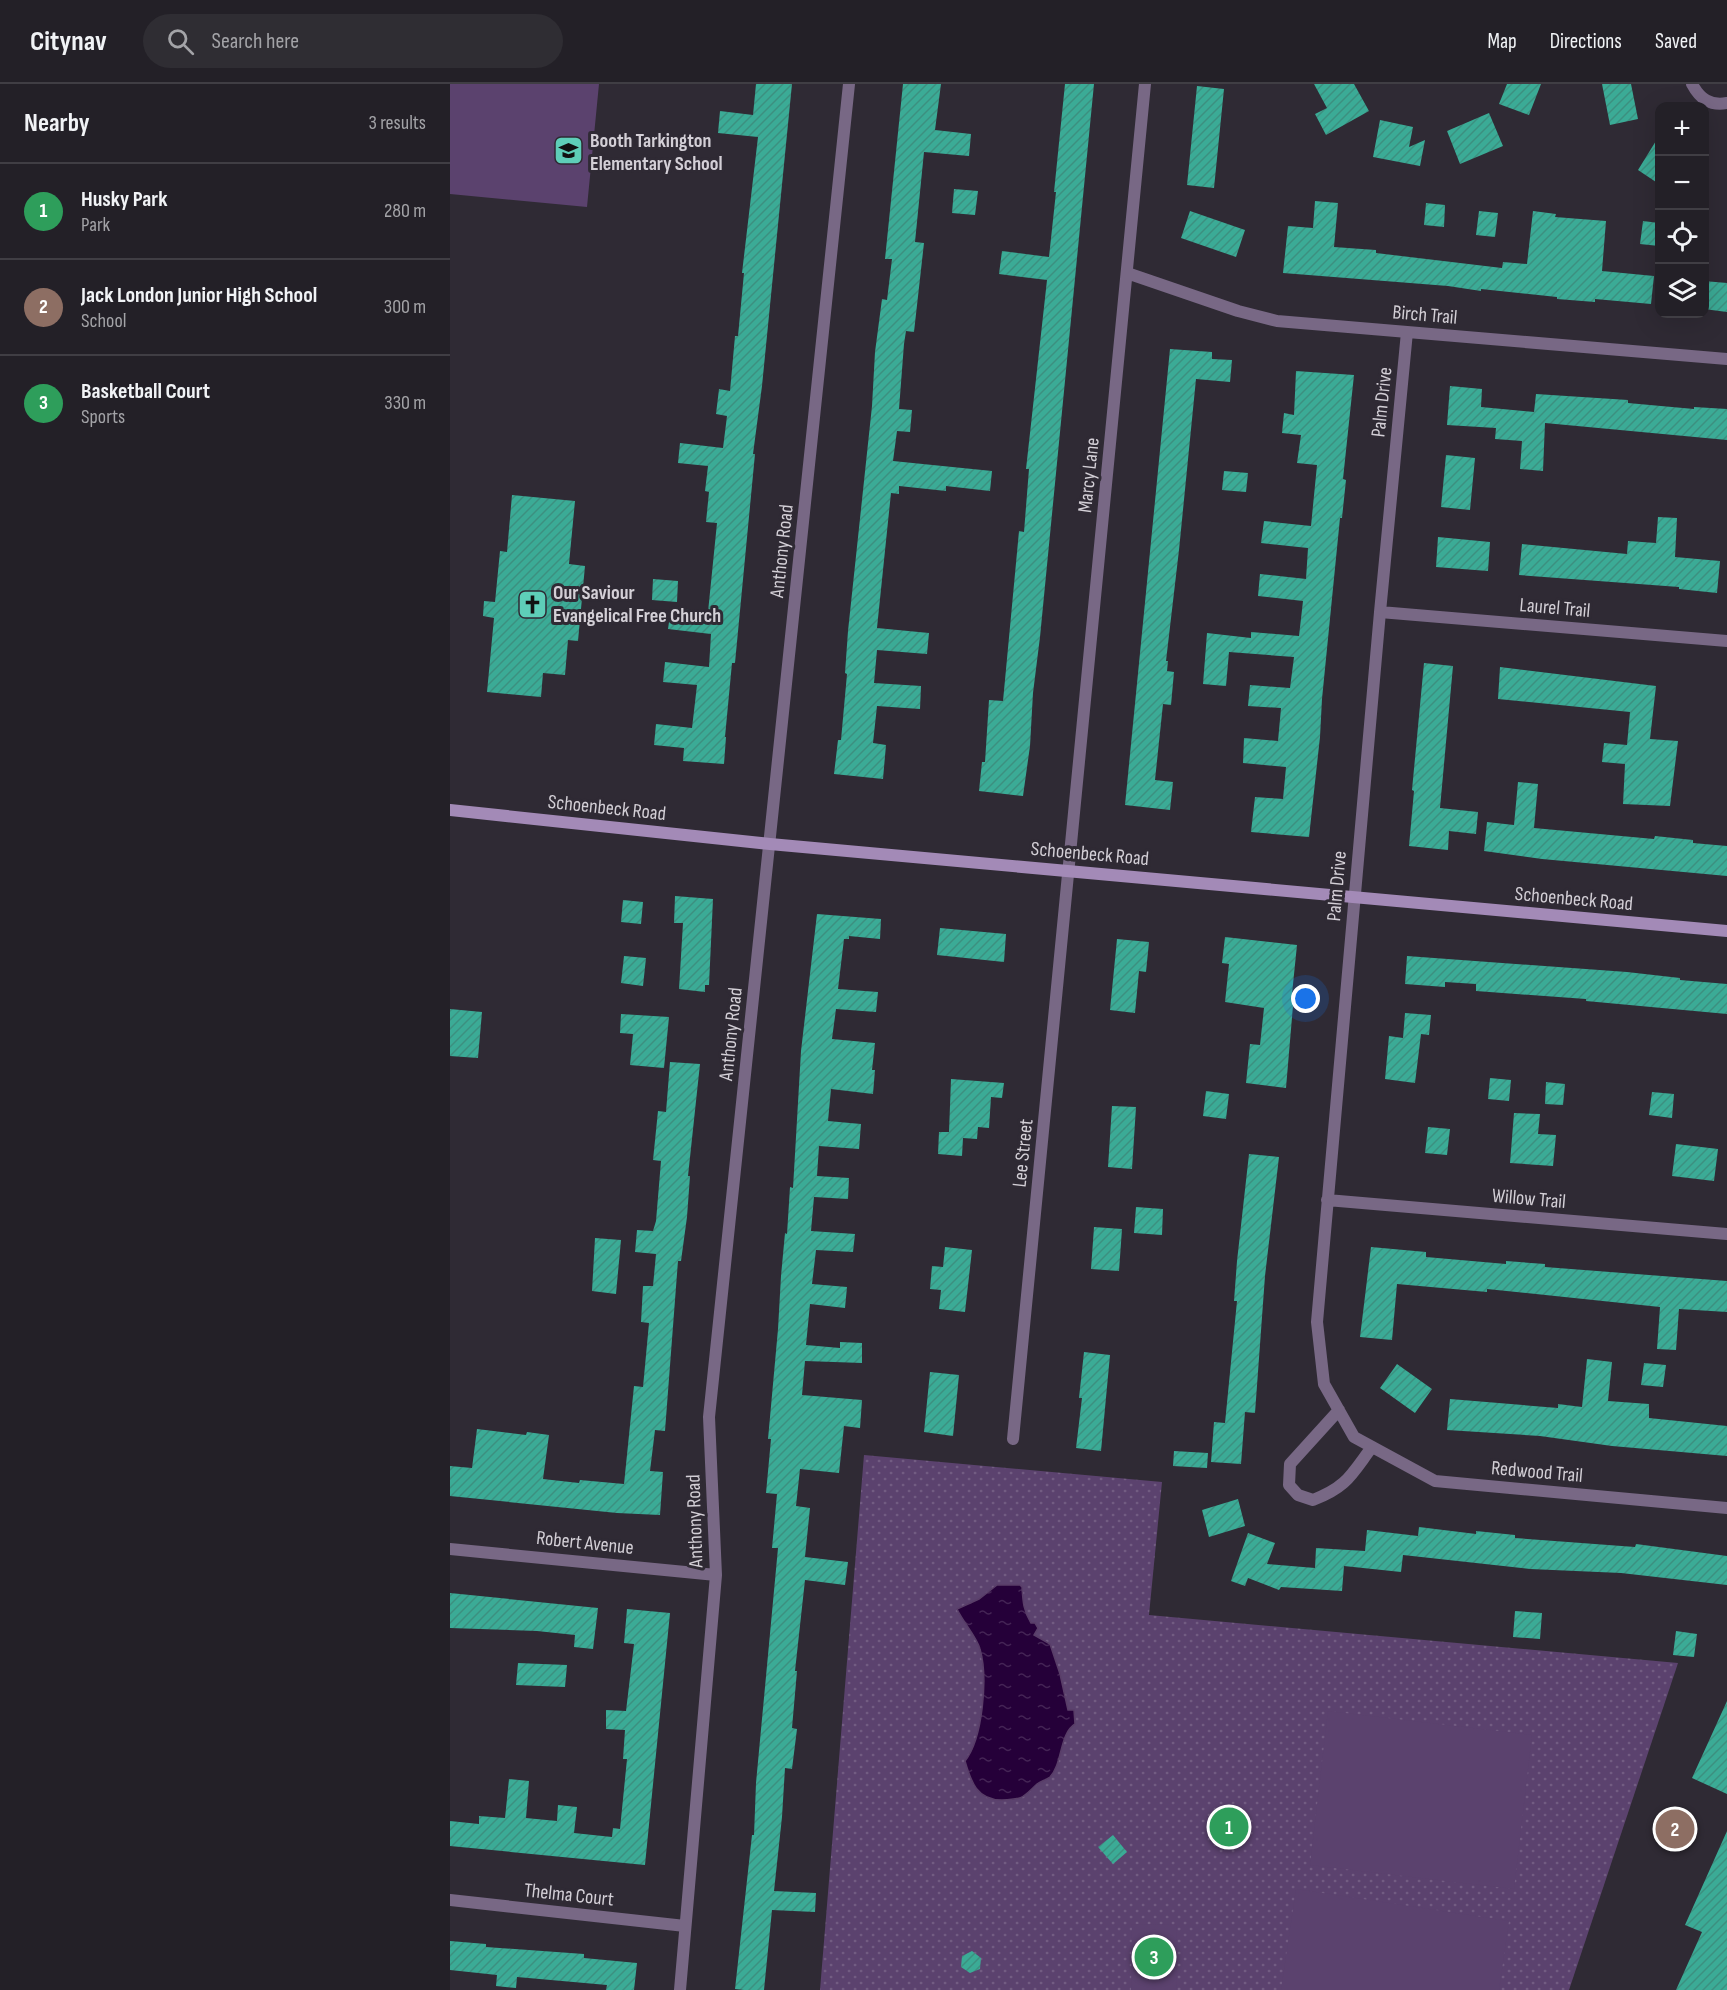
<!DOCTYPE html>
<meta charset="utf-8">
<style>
:root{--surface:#232027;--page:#2f2d33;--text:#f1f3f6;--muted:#a3a3a7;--line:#403e44;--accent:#5eceb8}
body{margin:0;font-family:"Sofia Sans Condensed",sans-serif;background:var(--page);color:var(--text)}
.controls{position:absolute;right:18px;top:18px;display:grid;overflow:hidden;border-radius:12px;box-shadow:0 6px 24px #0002}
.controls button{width:54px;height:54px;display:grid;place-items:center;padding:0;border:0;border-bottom:2px solid var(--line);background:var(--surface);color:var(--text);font:30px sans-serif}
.you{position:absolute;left:856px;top:915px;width:21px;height:21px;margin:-15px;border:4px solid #fff;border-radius:50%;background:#1a73e8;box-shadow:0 0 0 9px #1a73e833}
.badge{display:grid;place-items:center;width:39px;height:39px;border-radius:50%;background:var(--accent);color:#fff;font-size:20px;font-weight:700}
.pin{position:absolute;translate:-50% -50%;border:3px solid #fff;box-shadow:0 2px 6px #0006}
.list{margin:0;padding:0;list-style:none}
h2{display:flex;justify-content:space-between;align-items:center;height:78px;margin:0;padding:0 24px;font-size:26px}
h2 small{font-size:20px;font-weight:400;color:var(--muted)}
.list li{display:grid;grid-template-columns:39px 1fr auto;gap:18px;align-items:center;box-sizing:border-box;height:96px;padding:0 24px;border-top:2px solid var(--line)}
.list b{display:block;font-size:22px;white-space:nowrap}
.list p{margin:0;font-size:20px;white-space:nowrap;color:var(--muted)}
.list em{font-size:20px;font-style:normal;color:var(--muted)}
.icon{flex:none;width:33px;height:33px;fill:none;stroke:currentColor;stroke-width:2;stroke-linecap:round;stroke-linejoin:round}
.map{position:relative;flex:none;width:1277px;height:1906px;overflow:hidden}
header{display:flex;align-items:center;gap:36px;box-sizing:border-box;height:84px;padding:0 30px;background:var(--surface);border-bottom:2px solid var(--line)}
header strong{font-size:28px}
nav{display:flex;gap:33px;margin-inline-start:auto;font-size:21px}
.search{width:420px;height:54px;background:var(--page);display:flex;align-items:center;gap:15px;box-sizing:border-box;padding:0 21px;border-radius:33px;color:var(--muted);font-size:22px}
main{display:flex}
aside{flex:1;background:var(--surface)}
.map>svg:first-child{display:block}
.park{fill:url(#park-dots)}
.pitch{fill:#5b426e}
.water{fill:url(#water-ripples);stroke:#593e68;stroke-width:1.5}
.building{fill:url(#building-hatch)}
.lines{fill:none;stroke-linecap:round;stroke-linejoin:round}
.street{stroke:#786885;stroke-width:12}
.secondary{stroke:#a38ab7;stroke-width:12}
.labels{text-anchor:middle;stroke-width:6;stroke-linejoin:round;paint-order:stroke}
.poi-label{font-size:20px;font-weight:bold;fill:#d3cfd6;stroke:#2f2a34;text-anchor:start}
.street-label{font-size:20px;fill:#d3cfd6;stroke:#2f2a34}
</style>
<header>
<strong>Citynav</strong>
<div class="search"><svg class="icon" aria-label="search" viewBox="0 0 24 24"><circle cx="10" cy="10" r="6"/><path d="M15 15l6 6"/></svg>Search here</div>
<nav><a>Map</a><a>Directions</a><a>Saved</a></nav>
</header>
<main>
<aside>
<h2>Nearby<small>3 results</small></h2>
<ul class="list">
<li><span class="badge" style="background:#2e9e5b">1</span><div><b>Husky Park</b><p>Park</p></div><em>280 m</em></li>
<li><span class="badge" style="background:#8d6e63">2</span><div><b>Jack London Junior High School</b><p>School</p></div><em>300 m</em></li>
<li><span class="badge" style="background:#2e9e5b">3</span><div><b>Basketball Court</b><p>Sports</p></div><em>330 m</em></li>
</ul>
</aside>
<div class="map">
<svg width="1277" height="1906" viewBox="0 0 1277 1906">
<defs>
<pattern id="park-dots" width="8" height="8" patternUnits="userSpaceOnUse" patternTransform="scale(1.5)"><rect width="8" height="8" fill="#5b426e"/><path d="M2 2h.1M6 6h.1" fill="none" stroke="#725c82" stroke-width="1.8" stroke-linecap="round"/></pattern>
<pattern id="water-ripples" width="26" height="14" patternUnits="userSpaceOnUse" patternTransform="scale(1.5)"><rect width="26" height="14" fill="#250039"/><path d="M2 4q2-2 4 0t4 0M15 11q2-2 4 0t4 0" fill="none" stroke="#442455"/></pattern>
<pattern id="building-hatch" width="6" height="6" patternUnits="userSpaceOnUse" patternTransform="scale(1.5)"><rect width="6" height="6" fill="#3bab96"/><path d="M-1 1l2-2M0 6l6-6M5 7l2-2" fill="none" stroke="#3c9080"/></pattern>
</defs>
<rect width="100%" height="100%" fill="#2f2a34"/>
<path class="park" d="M 414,1371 L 712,1398 L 699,1531 L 1228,1579 L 1119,1906 L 370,1906 Z"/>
<path class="pitch" d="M 0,0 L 149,0 L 137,123 L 0,110 Z
M 878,1627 L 1082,1651 L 1064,1805 L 860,1781 Z
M 846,1805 L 1059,1837 L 1049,1906 L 831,1906 Z
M 682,1840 L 727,1841 L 726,1906 L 681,1906 Z"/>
<path class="water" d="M 547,1501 L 570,1501 L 572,1503 C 573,1517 573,1526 581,1539 L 585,1539 L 588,1544 L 584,1551 L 600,1560 L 610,1590 L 618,1626 L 624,1626 L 625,1640 C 609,1650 613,1679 600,1693 C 596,1696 591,1697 587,1700 C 572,1714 574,1715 552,1716 C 527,1716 521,1698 515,1677 C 533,1654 538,1593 530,1565 C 527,1553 513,1538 507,1525 L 529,1515 Z"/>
<path class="building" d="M 306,0 L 342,0 L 312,302 L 303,370 L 305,370 L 285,579 L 282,579 L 275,653 L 276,653 L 274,680 L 233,677 L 234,664 L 204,661 L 206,640 L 242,644 L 247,601 L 213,598 L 215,578 L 259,583 L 261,550 L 218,545 L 221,524 L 258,528 L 267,439 L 256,438 L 259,408 L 255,407 L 258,382 L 228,379 L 230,359 L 273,364 L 277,332 L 266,330 L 269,305 L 280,307 L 285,252 L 288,252 L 294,189 L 292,189 L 308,53 L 268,49 L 270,27 L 303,31 Z
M 453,0 L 491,0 L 485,46 L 521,50 L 519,72 L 474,68 L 465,158 L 474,159 L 464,248 L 456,247 L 454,260 L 449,325 L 462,326 L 460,348 L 447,347 L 443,377 L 542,387 L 540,407 L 496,402 L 496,407 L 449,402 L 449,410 L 441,409 L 427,544 L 479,549 L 477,570 L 427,566 L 424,599 L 471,602 L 470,625 L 427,622 L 423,659 L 436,661 L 433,695 L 384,690 L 388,656 L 391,656 L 397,590 L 395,589 L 398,547 L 422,322 L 425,268 L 432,215 L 437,216 L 442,175 L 435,175 Z
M 615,0 L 644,0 L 590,553 L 583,609 L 580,662 L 573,712 L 529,707 L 532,678 L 535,678 L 539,616 L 553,617 L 569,447 L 574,448 L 579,385 L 576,385 L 597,196 L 549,190 L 552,167 L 599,173 L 606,108 L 604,108 Z
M 864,0 L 904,0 L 919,27 L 876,51 L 865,30 L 877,24 Z
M 1057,0 L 1091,0 L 1079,31 L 1049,20 Z
M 1152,0 L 1181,0 L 1188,35 L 1160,41 Z
M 747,2 L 774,5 L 764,104 L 737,101 Z
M 1039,29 L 1053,62 L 1010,80 L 997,47 Z
M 930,36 L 963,43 L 959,63 L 975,56 L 970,82 L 923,73 Z
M 1209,52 L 1209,100 L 1188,86 Z
M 504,105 L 528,107 L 525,131 L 502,129 Z
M 865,117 L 888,119 L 884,163 L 926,166 L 926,169 L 1052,184 L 1053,178 L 1077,180 L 1083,127 L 1106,130 L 1105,133 L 1156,137 L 1152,187 L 1204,192 L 1201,220 L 1145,215 L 1145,218 L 1107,215 L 1107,213 L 1031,205 L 1031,207 L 998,202 L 833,189 L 838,142 L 863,144 Z
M 976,119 L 995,121 L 994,143 L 974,141 Z
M 740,127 L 795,146 L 786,173 L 731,154 Z
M 1029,127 L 1048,129 L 1045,153 L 1026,151 Z
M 1193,137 L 1209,139 L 1209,162 L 1190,160 Z
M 1254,197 L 1277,199 L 1277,228 L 1254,225 Z
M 720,265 L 762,268 L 762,275 L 782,276 L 780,298 L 746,295 L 729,466 L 716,577 L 718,577 L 717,587 L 724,588 L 721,621 L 713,620 L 705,696 L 723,698 L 720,726 L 675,721 Z
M 846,287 L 904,291 L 893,395 L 896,396 L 892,434 L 890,434 L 872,615 L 870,653 L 859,753 L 801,748 L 805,713 L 833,715 L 836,683 L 793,679 L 794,654 L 828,657 L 831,624 L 798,622 L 800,601 L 840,604 L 844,573 L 779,568 L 776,602 L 753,600 L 757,549 L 801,554 L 801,548 L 849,552 L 853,517 L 808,512 L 810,490 L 856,495 L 858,464 L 811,459 L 814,437 L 861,442 L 867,381 L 847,379 L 851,351 L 832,349 L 834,329 L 844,331 Z
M 1000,302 L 1032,305 L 1031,323 L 1084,328 L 1086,310 L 1178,316 L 1178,319 L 1244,325 L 1244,323 L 1277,325 L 1277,356 L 1095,339 L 1093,387 L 1070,385 L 1072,357 L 1045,355 L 1046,344 L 997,341 Z
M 996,371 L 1025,374 L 1020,426 L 991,423 Z
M 774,387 L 798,389 L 796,408 L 772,406 Z
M 62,411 L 125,417 L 119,480 L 135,482 L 128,557 L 118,556 L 115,591 L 93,589 L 91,613 L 37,608 L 44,534 L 33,532 L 34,517 L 45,518 L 50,467 L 57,468 Z
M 1208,433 L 1227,434 L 1225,473 L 1270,477 L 1267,509 L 1229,505 L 1229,503 L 1069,491 L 1072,460 L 1177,470 L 1178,457 L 1206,459 Z
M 988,453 L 1040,458 L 1038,487 L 986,483 Z
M 203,495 L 228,497 L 227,518 L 202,516 Z
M 974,579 L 1003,582 L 990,724 L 1028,728 L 1026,750 L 999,747 L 998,766 L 959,762 L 964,707 L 962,706 Z
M 1050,583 L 1206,602 L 1200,655 L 1228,657 L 1220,722 L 1173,720 L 1175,680 L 1152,678 L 1154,659 L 1177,661 L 1180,628 L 1048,615 Z
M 1068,698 L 1088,700 L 1084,744 L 1204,755 L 1205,752 L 1243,756 L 1243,759 L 1277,762 L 1277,792 L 1092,775 L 1034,767 L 1037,738 L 1064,741 Z
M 225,812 L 263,815 L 259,901 L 255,901 L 255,908 L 229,905 L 233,839 L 224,839 Z
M 173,816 L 193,818 L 191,840 L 171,838 Z
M 367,830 L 431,835 L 430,855 L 399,852 L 399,855 L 394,855 L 388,905 L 428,908 L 426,928 L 386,925 L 382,955 L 425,959 L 422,986 L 425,986 L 423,1010 L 381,1005 L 378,1037 L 411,1040 L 409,1065 L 369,1062 L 367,1092 L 399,1094 L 398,1115 L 364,1113 L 361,1147 L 405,1150 L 403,1168 L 366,1166 L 362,1200 L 397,1203 L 395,1224 L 360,1220 L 356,1261 L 390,1264 L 390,1258 L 412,1259 L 412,1279 L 355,1277 L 352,1311 L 412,1316 L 410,1344 L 394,1342 L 389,1389 L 350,1385 L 346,1422 L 360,1424 L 355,1473 L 398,1478 L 395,1501 L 355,1496 L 345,1587 L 347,1587 L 342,1644 L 347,1645 L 342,1685 L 335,1684 L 332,1733 L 324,1807 L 366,1809 L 365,1828 L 322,1826 L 314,1906 L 294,1906 L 285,1905 L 302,1751 L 304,1751 L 306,1699 L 328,1464 L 322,1464 L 327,1410 L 316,1409 L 321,1355 L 318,1355 L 328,1245 L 331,1192 L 335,1149 L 337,1150 L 340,1103 L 343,1104 L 351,967 Z
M 490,844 L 556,850 L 554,878 L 487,871 Z
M 775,853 L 847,861 L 842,910 L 844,910 L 836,1004 L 796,999 L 800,960 L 810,961 L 814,924 L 775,918 L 779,880 L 772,879 Z
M 667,855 L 699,858 L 696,888 L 689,887 L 685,929 L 660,926 Z
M 174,872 L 196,874 L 193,902 L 171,899 Z
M 957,872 L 1177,888 L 1230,894 L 1230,896 L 1277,900 L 1277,930 L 1136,917 L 1136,915 L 1026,907 L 1026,900 L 995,898 L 995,903 L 955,900 Z
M 0,925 L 32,928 L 28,974 L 0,972 Z
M 955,929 L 981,931 L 979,951 L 971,950 L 965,999 L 935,995 L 939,952 L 953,954 Z
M 171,930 L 219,933 L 214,984 L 180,981 L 183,950 L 170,949 Z
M 220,978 L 250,980 L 238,1092 L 240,1092 L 237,1133 L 231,1177 L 228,1177 L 215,1347 L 205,1346 L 200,1387 L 213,1388 L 210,1431 L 167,1429 L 0,1412 L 0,1382 L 22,1384 L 27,1345 L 76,1351 L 77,1348 L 99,1351 L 93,1395 L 129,1399 L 130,1396 L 174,1400 L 184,1302 L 193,1303 L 199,1239 L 191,1238 L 193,1202 L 203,1202 L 206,1170 L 185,1168 L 187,1146 L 203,1147 L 206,1137 L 211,1077 L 203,1076 L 208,1027 L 216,1028 Z
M 1040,994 L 1061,996 L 1059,1017 L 1038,1015 Z
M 501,995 L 554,999 L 552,1014 L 541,1013 L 539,1044 L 528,1043 L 527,1055 L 513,1054 L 512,1072 L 488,1070 L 489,1048 L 499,1048 Z
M 1096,998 L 1115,1000 L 1113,1021 L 1095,1020 Z
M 756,1007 L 779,1010 L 776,1035 L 753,1032 Z
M 1202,1008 L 1224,1010 L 1222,1034 L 1199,1031 Z
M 662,1022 L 686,1023 L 682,1085 L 658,1083 Z
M 1064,1029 L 1090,1030 L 1088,1050 L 1106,1051 L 1103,1082 L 1060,1079 Z
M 978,1043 L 1000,1045 L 997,1071 L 975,1069 Z
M 1226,1060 L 1268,1065 L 1264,1097 L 1222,1092 Z
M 799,1070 L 829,1073 L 815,1192 L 805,1329 L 795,1328 L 791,1380 L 761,1378 L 764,1338 L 775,1339 L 787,1217 L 784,1217 L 787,1177 Z
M 686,1123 L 713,1125 L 712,1151 L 684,1149 Z
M 644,1143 L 672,1145 L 669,1187 L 641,1185 Z
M 145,1154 L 171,1156 L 166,1210 L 142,1207 Z
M 495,1163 L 522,1166 L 515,1228 L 489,1225 L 491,1206 L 480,1205 L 482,1182 L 493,1183 Z
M 921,1163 L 976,1168 L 976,1173 L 1056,1180 L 1056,1177 L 1095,1180 L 1095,1183 L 1277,1197 L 1277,1228 L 1229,1225 L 1226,1266 L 1207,1265 L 1210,1223 L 1037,1205 L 1037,1208 L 947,1200 L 942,1256 L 910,1253 Z
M 634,1268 L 660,1271 L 651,1367 L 626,1364 L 632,1314 L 629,1314 Z
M 1137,1275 L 1162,1278 L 1158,1317 L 1199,1320 L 1199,1334 L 1277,1342 L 1277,1372 L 1162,1362 L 1090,1352 L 997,1346 L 1000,1315 L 1108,1324 L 1108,1320 L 1132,1323 Z
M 1194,1279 L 1216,1281 L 1213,1303 L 1191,1301 Z
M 947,1280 L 982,1305 L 965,1329 L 930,1304 Z
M 480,1288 L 509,1291 L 503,1352 L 474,1348 Z
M 724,1367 L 758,1369 L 757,1384 L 723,1382 Z
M 788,1415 L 795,1442 L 759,1453 L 752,1426 Z
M 969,1443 L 1026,1450 L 1026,1447 L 1065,1451 L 1065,1454 L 1118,1458 L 1185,1463 L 1186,1460 L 1277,1472 L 1277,1501 L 1171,1489 L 1080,1485 L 953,1471 L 951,1488 L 894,1482 L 892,1507 L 831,1503 L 829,1506 L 798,1494 L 795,1502 L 781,1497 L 798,1449 L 825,1459 L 817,1480 L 865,1484 L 866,1464 L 915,1467 L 917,1446 L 968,1452 Z
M 0,1509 L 148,1524 L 143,1565 L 124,1563 L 125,1551 L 87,1547 L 0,1544 Z
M 177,1525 L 220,1529 L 195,1781 L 0,1762 L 0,1737 L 29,1740 L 29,1732 L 55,1734 L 59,1695 L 79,1697 L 76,1734 L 107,1737 L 108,1721 L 127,1723 L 124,1749 L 162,1753 L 163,1744 L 170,1745 L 177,1675 L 173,1675 L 175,1646 L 156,1645 L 156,1626 L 176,1627 L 184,1560 L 174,1559 Z
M 1065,1527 L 1092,1529 L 1090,1555 L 1063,1553 Z
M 1226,1547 L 1247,1550 L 1244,1573 L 1223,1571 Z
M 68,1579 L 117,1581 L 115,1603 L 66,1601 Z
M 1277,1617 L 1277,1710 L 1242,1694 Z
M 1277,1747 L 1277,1906 L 1226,1906 L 1252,1848 L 1235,1841 Z
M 663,1751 L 677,1768 L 663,1780 L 648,1763 Z
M 0,1857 L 36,1860 L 36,1863 L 134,1870 L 134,1874 L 187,1879 L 184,1906 L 156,1906 L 157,1901 L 67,1893 L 66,1904 L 46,1902 L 47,1891 L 0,1886 Z
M 522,1867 L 531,1874 L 530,1885 L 520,1889 L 511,1883 L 512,1872 Z"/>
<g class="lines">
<path class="street" d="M 1242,0 C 1250,15 1260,22 1277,19
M 677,189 L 788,227 L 827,237 L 1277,275
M 957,248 L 930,528 L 867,1238 L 874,1300 L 904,1353 L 985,1397 L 1277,1424
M 930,528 L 1277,557
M 877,1116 L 1277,1150
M 889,1326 L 840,1380 L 839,1401 L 848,1411 L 863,1416 C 897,1403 901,1391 922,1363
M 563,1355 L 695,0
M 0,1465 L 266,1491
M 0,1816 L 235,1842
M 230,1906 L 266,1491 L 259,1333 L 399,0"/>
<path class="secondary" d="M 0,726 L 320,760 L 1277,847"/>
</g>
<defs>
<symbol id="school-square" viewBox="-11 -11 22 22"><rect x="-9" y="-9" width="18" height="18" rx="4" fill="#5eceb8" stroke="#2f2a34"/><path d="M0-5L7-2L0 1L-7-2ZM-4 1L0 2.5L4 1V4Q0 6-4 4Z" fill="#111"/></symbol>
<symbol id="church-square" viewBox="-11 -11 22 22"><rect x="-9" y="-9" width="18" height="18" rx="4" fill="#5eceb8" stroke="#2f2a34"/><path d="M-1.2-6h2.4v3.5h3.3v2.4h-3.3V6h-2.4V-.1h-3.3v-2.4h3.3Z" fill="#111"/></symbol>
</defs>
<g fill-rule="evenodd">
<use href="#school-square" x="102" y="50" width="33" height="33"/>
<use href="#church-square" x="66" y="504" width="33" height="33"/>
</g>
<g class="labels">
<g class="poi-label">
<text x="140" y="63">Booth Tarkington<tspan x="140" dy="23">Elementary School</tspan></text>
<text x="103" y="515">Our Saviour<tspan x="103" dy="23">Evangelical Free Church</tspan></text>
</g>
<g class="street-label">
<text transform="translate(975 230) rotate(5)" y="7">Birch Trail</text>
<text transform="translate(931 318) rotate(-84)" y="7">Palm Drive</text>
<text transform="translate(638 391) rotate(-84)" y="7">Marcy Lane</text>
<text transform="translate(331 467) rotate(-84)" y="7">Anthony Road</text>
<text transform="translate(1105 523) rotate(5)" y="7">Laurel Trail</text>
<text transform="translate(157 723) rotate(6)" y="7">Schoenbeck Road</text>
<text transform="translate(640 769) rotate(5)" y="7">Schoenbeck Road</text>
<text transform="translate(886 802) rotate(-85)" y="7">Palm Drive</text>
<text transform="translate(1124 814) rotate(5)" y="7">Schoenbeck Road</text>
<text transform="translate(280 950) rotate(-84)" y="7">Anthony Road</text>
<text transform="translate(572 1069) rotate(-84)" y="7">Lee Street</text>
<text transform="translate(1079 1114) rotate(5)" y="7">Willow Trail</text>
<text transform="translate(1087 1387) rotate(5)" y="7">Redwood Trail</text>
<text transform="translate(244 1437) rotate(-92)" y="7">Anthony Road</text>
<text transform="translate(135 1458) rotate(6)" y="7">Robert Avenue</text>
<text transform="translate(119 1810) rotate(6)" y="7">Thelma Court</text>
</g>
</g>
</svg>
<div class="controls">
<button>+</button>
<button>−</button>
<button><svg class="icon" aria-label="locate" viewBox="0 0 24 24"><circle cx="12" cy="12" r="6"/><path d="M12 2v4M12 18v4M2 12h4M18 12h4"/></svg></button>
<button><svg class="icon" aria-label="layers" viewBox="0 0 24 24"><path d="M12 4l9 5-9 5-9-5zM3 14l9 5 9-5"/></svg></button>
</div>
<div class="you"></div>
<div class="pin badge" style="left:779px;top:1743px;background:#2e9e5b">1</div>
<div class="pin badge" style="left:1225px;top:1745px;background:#8d6e63">2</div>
<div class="pin badge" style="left:704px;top:1873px;background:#2e9e5b">3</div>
</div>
</main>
